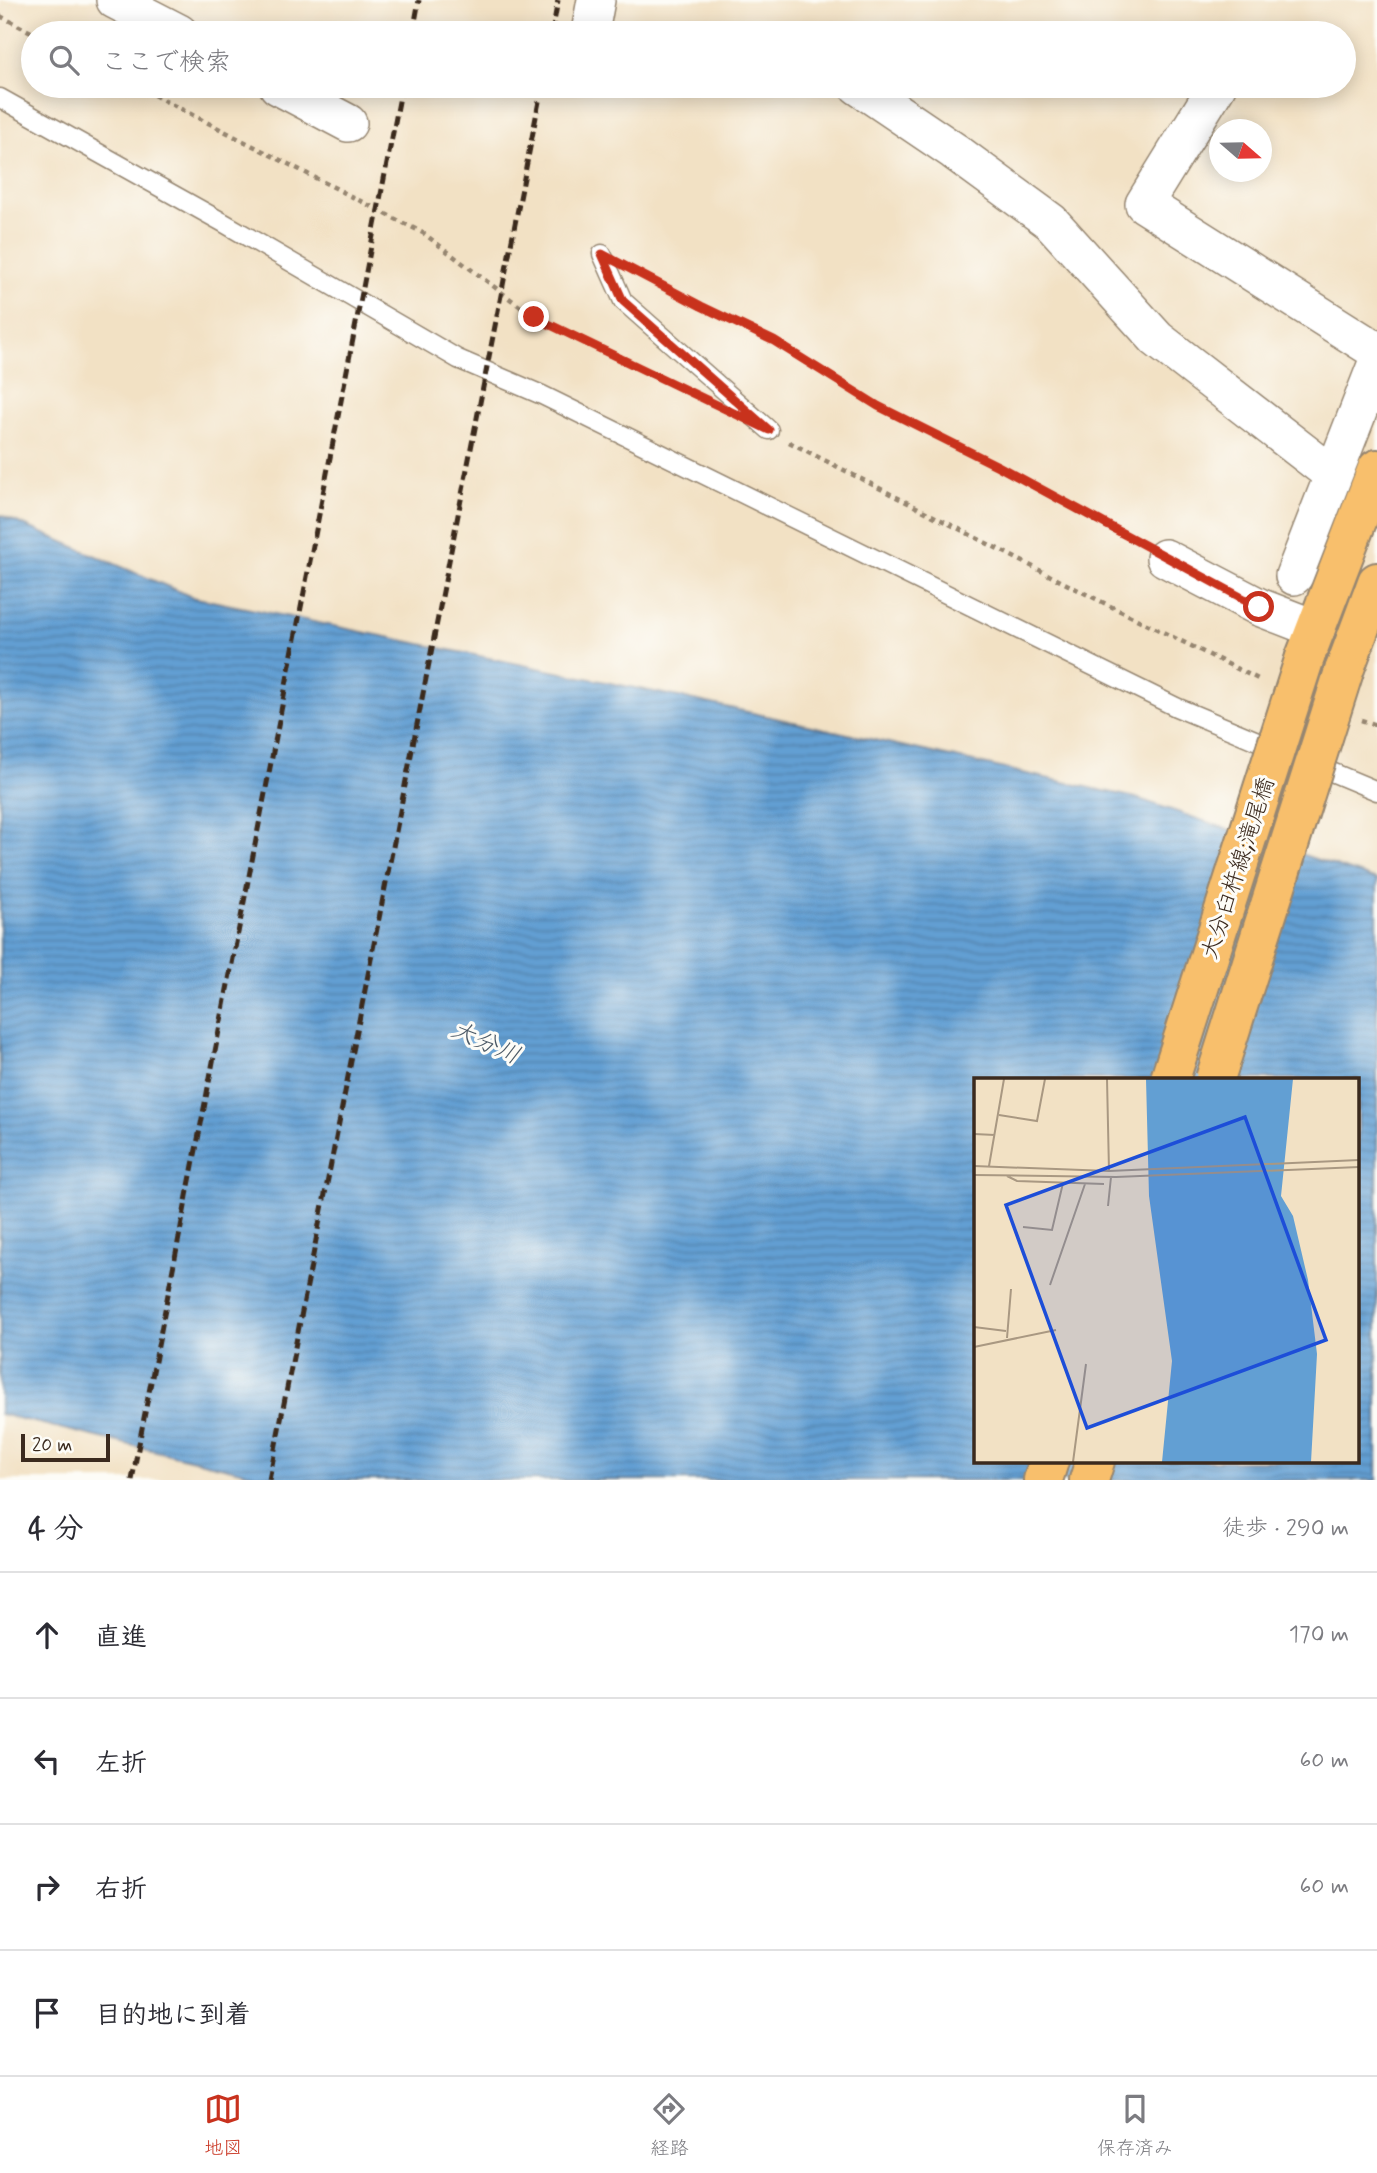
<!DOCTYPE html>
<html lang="ja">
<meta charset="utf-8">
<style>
:root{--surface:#fff;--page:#f7f7f7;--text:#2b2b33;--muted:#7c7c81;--line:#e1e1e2;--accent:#c8321e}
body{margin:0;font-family:Mynerve,"Klee One",sans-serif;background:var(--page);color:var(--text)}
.compass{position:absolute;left:1209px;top:119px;width:63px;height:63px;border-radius:50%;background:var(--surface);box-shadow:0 4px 18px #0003;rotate:110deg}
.scale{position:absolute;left:21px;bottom:18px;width:89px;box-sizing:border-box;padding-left:7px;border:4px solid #3b2a1e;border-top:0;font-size:19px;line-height:24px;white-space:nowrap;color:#3b2a1e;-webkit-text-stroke:5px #fdfcf7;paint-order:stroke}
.stop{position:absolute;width:21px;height:21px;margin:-16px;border:5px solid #c8321e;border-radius:50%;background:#fff}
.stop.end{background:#c8321e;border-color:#fff;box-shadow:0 2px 7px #0008}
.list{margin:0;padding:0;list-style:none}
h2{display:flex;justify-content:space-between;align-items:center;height:91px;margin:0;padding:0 28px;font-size:30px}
h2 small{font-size:23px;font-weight:400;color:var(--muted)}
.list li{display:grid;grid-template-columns:46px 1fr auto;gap:21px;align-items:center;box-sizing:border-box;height:126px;padding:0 28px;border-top:2px solid var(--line)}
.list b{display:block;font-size:26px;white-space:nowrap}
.list em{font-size:23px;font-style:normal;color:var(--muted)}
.icon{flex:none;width:38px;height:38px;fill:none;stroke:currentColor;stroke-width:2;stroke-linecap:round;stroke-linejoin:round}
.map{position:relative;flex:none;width:1377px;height:1480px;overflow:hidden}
.search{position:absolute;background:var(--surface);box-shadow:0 4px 18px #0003;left:21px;right:21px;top:21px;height:77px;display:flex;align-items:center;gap:18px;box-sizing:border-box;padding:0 24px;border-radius:38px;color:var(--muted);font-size:26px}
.sheet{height:595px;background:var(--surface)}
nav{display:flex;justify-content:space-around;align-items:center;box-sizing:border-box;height:98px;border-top:2px solid var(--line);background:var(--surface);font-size:19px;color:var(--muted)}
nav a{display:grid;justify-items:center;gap:4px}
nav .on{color:var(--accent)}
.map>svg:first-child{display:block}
.water{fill:url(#water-rules);stroke:#4e6478;stroke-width:2;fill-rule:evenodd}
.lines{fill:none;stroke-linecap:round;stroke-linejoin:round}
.service-casing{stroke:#968671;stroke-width:21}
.minor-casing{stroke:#968671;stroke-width:40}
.primary-casing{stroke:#968671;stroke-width:42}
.path{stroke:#968671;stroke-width:4.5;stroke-dasharray:5 5;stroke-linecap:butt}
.service{stroke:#fff;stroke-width:18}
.minor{stroke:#fff;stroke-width:37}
.primary{stroke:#f8bf6c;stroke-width:38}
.rail{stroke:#3b2a1e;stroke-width:5;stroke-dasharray:10 5;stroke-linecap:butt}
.primary-bridge-casing{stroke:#968671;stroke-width:42;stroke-linecap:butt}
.primary-bridge{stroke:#f8bf6c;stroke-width:38}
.route{stroke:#c8321e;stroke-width:9}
.labels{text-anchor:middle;stroke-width:6;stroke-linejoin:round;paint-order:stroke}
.street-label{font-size:23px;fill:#3b2a1e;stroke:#fdfcf7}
.water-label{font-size:24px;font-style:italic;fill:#4b5966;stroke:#fdfcf7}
.inset-road{fill:none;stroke:#a99882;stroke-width:2}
.view{fill:#1d4ed8;fill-opacity:0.15;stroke:#1d4ed8;stroke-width:3.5}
.inset-edge{fill:none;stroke:#3b2a1e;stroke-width:3.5}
</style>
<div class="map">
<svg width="1377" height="1480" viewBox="0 0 1377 1480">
<defs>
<pattern id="water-rules" width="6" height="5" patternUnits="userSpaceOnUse" patternTransform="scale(1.75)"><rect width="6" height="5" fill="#629fd3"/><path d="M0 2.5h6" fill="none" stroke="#5282ab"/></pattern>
</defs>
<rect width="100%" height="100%" fill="#fdfcf7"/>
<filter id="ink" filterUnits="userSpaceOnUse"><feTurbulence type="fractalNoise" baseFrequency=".0143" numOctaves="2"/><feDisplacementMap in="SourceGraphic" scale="14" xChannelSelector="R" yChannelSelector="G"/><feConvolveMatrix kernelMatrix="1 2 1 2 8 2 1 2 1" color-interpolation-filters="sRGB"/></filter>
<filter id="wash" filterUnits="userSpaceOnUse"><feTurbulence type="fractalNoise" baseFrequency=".00686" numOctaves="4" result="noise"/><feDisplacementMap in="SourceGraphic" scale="28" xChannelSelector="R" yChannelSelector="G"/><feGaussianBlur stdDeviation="1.57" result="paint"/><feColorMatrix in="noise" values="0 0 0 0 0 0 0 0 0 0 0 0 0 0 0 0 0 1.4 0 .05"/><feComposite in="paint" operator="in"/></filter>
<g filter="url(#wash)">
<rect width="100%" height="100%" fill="#f2e1c4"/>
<path class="water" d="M 0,515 L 192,597 L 703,702 L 1136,798 L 1377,880 L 1377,1480 L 278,1480 L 0,1414 ZM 976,1079 L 1358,1079 L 1358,1461 L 976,1461 Z"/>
</g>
<g filter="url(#ink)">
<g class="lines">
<defs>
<path id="service" d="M 0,98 L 224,223 L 458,359 L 542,395 L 1176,707 L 1377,791
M 602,254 L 623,301 L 769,430"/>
<path id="minor" d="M 115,0 L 179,33
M 591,27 L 596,0
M 278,86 L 348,123
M 858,86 L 954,151 L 1051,222 L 1157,339 L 1333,475
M 1217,86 L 1144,204 L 1377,351
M 1165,558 L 1259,607 L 1316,629
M 1294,576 L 1377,363"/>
<path id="primary" d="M 1305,657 L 1377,469
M 1344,671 L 1377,582
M 1043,1480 L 1049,1461
M 1089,1480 L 1095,1461"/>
</defs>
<use href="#service" class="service-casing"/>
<use href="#minor" class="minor-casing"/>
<use href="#primary" class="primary-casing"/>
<path class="path" d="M 0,16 L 33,33
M 136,86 L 423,233 L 534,317 L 687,391
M 637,272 L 700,306 L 774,341 L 878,406 L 998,466 L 1137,543
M 789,442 L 1086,594 L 1262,681
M 1361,720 L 1377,725"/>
<use href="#service" class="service"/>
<use href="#minor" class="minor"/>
<use href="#primary" class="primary"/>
<path class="rail" d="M 413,33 L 419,0
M 552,33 L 558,0
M 132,1480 L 402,86
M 269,1480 L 542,86"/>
<defs>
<path id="primary-bridge" d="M 1170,1079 L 1305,657
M 1215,1079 L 1344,671"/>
</defs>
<use href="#primary-bridge" class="primary-bridge-casing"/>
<use href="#primary-bridge" class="primary-bridge"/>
</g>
</g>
<g class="lines" filter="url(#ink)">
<path class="route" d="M 534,317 L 769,430 L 623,301 L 602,254 L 701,306 L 774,341 L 878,406 L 998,466 L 1259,607"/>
</g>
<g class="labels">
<g class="street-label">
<text transform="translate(1237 868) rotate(-72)" y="8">大分臼杵線;滝尾橋</text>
</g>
<g class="water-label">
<text transform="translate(486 1042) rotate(24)" y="8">大分川</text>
</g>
</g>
<g transform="translate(974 1078)">
<rect width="385" height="385" fill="#f2e1c4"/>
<path d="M 172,1 L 319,1 L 307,118 L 319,138 L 334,202 L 343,276 L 337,384 L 188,384 L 198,283 L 175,118 Z" fill="#629fd3"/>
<path class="inset-road" d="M 133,1 L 135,93M 25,37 L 63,43 L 71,1M 0,56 L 21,57M 0,88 L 135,93 L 385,82M 15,88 L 30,1M 0,97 L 142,99 L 385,89M 33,98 L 43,103 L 130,106M 134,128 L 137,99M 49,149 L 78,152 L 89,105M 76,207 L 111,106M 0,249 L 32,253M 33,260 L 37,211M 0,269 L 82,252M 99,384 L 112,286"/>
<path class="view" d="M 271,39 L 352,262 L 113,350 L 32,127 Z"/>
<rect width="385" height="385" class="inset-edge"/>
</g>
</svg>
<svg class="compass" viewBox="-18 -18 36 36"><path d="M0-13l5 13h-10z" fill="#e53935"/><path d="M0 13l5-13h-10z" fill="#7c7c81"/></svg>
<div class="scale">20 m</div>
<div class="stop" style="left:1259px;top:607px"></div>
<div class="stop end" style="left:534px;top:317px"></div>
<div class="search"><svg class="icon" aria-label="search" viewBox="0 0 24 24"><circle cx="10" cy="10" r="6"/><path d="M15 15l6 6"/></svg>ここで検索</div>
</div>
<section class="sheet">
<h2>4 分<small>徒歩 · 290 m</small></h2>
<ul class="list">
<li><svg class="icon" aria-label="ahead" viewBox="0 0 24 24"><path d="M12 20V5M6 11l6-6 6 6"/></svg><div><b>直進</b></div><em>170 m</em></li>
<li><svg class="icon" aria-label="left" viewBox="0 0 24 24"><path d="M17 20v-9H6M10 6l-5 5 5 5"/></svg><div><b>左折</b></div><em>60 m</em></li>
<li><svg class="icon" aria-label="right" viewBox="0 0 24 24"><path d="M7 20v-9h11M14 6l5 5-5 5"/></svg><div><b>右折</b></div><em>60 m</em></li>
<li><svg class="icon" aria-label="arrive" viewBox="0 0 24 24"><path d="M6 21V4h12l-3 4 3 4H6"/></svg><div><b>目的地に到着</b></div></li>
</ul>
</section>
<nav>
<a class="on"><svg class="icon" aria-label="map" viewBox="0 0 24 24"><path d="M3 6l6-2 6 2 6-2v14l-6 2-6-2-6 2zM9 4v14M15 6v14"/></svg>地図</a>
<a><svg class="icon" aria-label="directions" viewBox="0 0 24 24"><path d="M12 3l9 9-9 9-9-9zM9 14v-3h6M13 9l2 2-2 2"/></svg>経路</a>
<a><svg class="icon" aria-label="saved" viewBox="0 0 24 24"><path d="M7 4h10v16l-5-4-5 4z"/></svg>保存済み</a>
</nav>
